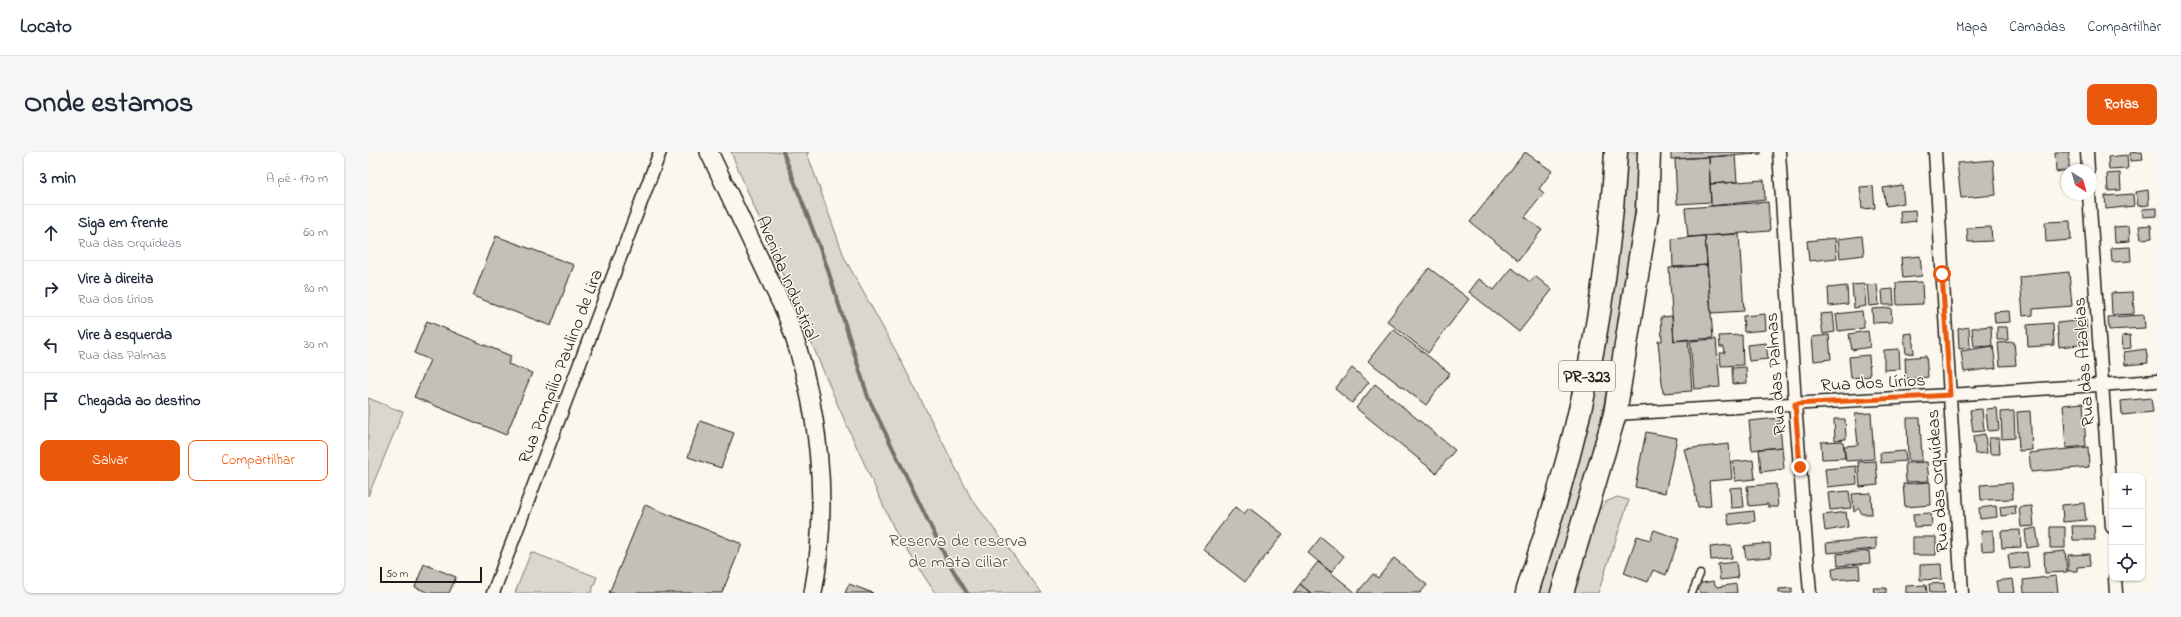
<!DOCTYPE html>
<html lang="pt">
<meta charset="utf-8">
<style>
:root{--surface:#fff;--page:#f6f6f7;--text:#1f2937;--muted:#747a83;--line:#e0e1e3;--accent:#ea580c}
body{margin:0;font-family:"Indie Flower",sans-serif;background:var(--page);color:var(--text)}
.controls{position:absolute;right:12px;bottom:12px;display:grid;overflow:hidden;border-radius:8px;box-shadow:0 1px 3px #0004}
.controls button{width:36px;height:36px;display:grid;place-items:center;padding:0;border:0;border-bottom:1px solid var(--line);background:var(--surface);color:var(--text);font:20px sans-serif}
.compass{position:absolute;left:1693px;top:12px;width:36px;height:36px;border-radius:50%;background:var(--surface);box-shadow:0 1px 3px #0004;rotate:143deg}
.scale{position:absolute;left:12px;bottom:10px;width:102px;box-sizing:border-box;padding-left:4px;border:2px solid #1c1c1c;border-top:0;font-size:11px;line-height:14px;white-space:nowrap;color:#1c1c1c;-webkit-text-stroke:3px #fbf7ec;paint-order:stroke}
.stop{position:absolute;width:12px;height:12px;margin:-9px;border:3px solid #ea580c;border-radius:50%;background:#fff}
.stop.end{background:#ea580c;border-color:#fff;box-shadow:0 1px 4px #0008}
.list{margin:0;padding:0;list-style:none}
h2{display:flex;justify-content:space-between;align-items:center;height:52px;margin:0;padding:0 16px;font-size:17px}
h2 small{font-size:13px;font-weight:400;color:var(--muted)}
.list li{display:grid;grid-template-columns:26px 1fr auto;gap:12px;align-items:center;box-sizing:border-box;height:56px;padding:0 16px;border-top:1px solid var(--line)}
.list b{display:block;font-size:15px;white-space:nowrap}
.list p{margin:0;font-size:13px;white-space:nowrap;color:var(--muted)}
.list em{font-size:13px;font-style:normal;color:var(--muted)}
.actions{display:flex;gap:8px;padding:12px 16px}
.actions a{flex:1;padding:9px 0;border:1px solid var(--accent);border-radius:8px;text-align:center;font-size:14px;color:var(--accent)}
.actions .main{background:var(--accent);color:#fff}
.icon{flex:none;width:22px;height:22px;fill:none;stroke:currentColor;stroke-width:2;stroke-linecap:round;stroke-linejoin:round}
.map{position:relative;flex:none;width:1789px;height:441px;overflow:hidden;border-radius:8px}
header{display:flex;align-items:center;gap:24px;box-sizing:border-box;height:56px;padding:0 20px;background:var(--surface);border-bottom:1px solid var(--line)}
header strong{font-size:19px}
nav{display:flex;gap:22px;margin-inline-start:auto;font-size:14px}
.intro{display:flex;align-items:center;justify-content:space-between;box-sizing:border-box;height:96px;padding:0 24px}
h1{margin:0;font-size:28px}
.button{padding:10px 18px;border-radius:8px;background:var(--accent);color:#fff;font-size:14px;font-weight:700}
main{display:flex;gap:24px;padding:0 24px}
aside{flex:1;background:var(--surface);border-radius:8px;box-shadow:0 1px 3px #0004}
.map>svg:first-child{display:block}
.green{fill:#dad7ce;stroke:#7b7a75}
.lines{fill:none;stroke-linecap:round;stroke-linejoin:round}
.stream{stroke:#74726e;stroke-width:4}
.building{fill:#c3c0b8;stroke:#1c1c1c}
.lane-casing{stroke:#1c1c1c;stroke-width:9}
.street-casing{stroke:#1c1c1c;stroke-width:15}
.secondary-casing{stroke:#1c1c1c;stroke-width:20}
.highway-casing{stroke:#1c1c1c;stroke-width:25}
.lane{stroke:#fbf7ec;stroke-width:6}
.street{stroke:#fbf7ec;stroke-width:12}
.secondary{stroke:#fbf7ec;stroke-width:17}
.highway{stroke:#fbf7ec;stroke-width:22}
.route{stroke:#ea580c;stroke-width:5}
.labels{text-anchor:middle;stroke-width:3;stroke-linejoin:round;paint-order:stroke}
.shield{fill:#fbf7ec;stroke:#5f5e5a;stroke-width:1}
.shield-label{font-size:17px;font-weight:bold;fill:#1c1c1c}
.street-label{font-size:18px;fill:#1c1c1c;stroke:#fbf7ec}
.park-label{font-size:18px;fill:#555451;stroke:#fbf7ec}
</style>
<header>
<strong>Locato</strong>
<nav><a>Mapa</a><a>Camadas</a><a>Compartilhar</a></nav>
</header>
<div class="intro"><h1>Onde estamos</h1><a class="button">Rotas</a></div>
<main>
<aside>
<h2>3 min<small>A pé · 170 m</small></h2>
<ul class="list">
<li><svg class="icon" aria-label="ahead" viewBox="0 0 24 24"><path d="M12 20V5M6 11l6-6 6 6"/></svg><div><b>Siga em frente</b><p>Rua das Orquídeas</p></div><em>60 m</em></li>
<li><svg class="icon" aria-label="right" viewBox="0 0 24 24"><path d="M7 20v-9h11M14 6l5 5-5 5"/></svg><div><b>Vire à direita</b><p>Rua dos Lírios</p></div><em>80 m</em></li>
<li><svg class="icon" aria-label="left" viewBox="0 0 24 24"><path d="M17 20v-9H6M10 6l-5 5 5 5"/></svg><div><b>Vire à esquerda</b><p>Rua das Palmas</p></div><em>30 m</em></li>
<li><svg class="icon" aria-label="arrive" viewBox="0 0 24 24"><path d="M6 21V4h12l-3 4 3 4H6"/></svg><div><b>Chegada ao destino</b></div></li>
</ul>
<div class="actions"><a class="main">Salvar</a><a>Compartilhar</a></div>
</aside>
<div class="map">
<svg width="1789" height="441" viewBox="0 0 1789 441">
<rect width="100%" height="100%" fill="#fbf7ec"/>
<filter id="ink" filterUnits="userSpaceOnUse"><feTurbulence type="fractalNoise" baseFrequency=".025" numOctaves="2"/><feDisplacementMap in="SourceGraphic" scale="8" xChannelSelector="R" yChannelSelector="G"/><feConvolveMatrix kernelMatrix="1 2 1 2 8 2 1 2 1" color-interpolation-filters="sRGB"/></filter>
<g filter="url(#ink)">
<path class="green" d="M 363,0 L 441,0 L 439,1 L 477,107 L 530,203 L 603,346 L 674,441 L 567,441 L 527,379 L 471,256 Z
M 1257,0 L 1271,0 L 1265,81 L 1256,146 L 1228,294 L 1185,441 L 1167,441 Z
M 0,246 L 35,260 L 0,344 Z
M 1249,345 L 1261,348 L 1230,441 L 1203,441 L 1229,360 L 1238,350 Z
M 163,400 L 229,425 L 223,441 L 147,441 Z"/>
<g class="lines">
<path class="stream" d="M 415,0 L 458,112 L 500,245 L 579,408 L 599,441"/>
</g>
<path class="building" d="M 1157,0 L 1184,19 L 1171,37 L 1176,41 L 1157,65 L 1174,78 L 1150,108 L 1102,70 Z
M 1303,0 L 1393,0 L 1393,2 L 1303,7 Z
M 1687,0 L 1701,0 L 1701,18 L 1688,20 Z
M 1774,0 L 1775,8 L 1762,9 L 1762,1 Z
M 1367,3 L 1369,30 L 1342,32 L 1341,5 Z
M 1759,3 L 1760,17 L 1741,18 L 1740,5 Z
M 1341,5 L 1343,50 L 1309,52 L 1307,7 Z
M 1625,8 L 1628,43 L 1593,46 L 1589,11 Z
M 1752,21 L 1753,38 L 1740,39 L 1739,22 Z
M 1396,28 L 1397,48 L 1343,54 L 1342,32 Z
M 1534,33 L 1536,51 L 1518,54 L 1515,36 Z
M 1505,34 L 1507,56 L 1494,57 L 1492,35 Z
M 1780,38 L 1781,53 L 1770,54 L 1768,40 Z
M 1765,42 L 1766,54 L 1738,57 L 1737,44 Z
M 1400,50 L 1402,79 L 1320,85 L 1317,56 Z
M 1789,56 L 1789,64 L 1775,65 L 1774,57 Z
M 1547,58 L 1548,69 L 1533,71 L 1532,59 Z
M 1702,69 L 1703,88 L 1678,90 L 1677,70 Z
M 1783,73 L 1784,86 L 1773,87 L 1771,74 Z
M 1761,74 L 1762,89 L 1747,90 L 1746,75 Z
M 1623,75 L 1624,89 L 1600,90 L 1599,76 Z
M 1371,82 L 1376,159 L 1343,161 L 1337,84 Z
M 128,84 L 206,113 L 183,174 L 105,144 Z
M 1337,84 L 1339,113 L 1305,115 L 1304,87 Z
M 1494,84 L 1496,103 L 1472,106 L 1470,87 Z
M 1467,86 L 1469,106 L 1441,109 L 1439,89 Z
M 1762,95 L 1763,109 L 1744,110 L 1743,96 Z
M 1552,104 L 1554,124 L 1535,126 L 1533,106 Z
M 1339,113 L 1345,186 L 1306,189 L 1301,116 Z
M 1061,116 L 1101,147 L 1060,201 L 1019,169 Z
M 1144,116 L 1162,130 L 1167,124 L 1184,138 L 1151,180 L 1101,140 L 1111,127 L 1126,138 Z
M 1701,120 L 1704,154 L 1665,157 L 1665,163 L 1655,164 L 1652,125 Z
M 1554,130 L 1555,152 L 1529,153 L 1528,131 Z
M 1496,132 L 1498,154 L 1486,156 L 1484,133 Z
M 1509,132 L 1511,153 L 1501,154 L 1499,133 Z
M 1479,134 L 1480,152 L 1461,154 L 1460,136 Z
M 1525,137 L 1526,153 L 1515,153 L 1514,138 Z
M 1765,140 L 1766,162 L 1744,163 L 1743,141 Z
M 1523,156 L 1524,170 L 1505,171 L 1504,157 Z
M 1494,159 L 1496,176 L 1470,179 L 1468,162 Z
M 1641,159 L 1642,170 L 1627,171 L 1626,160 Z
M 1465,161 L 1467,180 L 1455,182 L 1452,162 Z
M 1397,162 L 1398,178 L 1376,180 L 1375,164 Z
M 1776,163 L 1777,176 L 1741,178 L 1740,165 Z
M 1304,164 L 1306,189 L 1320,187 L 1324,239 L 1295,241 L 1290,189 L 1294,189 L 1293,165 Z
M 1718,168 L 1720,192 L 1691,195 L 1689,171 Z
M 59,169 L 143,204 L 140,212 L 164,221 L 138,283 L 46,245 L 62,208 L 46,201 Z
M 1685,171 L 1686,193 L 1660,195 L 1659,173 Z
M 1623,174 L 1624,194 L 1606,195 L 1604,176 Z
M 1601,175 L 1602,196 L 1591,197 L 1590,177 Z
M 1629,175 L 1639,175 L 1640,188 L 1629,188 Z
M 1025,177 L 1082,221 L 1058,253 L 1000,209 Z
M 1500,179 L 1502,195 L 1484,198 L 1481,182 Z
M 1544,181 L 1546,201 L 1538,202 L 1536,182 Z
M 1374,183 L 1375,213 L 1353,214 L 1352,201 L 1357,201 L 1356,195 L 1352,195 L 1351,184 Z
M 1461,183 L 1463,207 L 1446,209 L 1444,185 Z
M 1762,183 L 1763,196 L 1755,197 L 1754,184 Z
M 1348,187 L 1352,235 L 1326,237 L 1322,189 Z
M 1646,190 L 1648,213 L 1632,214 L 1630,191 Z
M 1398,191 L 1400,207 L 1381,209 L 1379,193 Z
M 1625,194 L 1628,216 L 1596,220 L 1593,199 Z
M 1531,197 L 1532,217 L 1516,218 L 1516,198 Z
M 1778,197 L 1780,211 L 1757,213 L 1756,200 Z
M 1501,203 L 1502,224 L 1483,226 L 1481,205 Z
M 1558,204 L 1560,225 L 1538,227 L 1537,206 Z
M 1378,215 L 1379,231 L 1365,232 L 1364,216 Z
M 984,216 L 1001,230 L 984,251 L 967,237 Z
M 1007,232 L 1087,298 L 1068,321 L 988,256 Z
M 1783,246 L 1785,260 L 1754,263 L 1753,249 Z
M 1715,251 L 1718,294 L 1698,296 L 1695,253 Z
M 1629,256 L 1631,278 L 1620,279 L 1618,257 Z
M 1614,257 L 1616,279 L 1605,280 L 1602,258 Z
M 1646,259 L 1647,286 L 1634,287 L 1633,260 Z
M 1662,259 L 1664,298 L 1651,299 L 1649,260 Z
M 1503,261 L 1506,307 L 1478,309 L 1476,294 L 1490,293 L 1487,262 Z
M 1411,266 L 1414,295 L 1384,298 L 1381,269 Z
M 1539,266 L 1552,266 L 1554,309 L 1540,309 Z
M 1466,267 L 1477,267 L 1478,287 L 1467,288 Z
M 332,269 L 366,281 L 353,316 L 320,305 Z
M 1278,280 L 1309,286 L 1297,341 L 1267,335 Z
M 1617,282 L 1619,301 L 1607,302 L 1605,284 Z
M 1621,286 L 1631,286 L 1632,302 L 1622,302 Z
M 1475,289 L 1477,306 L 1454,307 L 1453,290 Z
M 1361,292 L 1364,327 L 1341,329 L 1343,354 L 1330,355 L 1325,330 L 1316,297 Z
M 1414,295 L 1416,317 L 1393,320 L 1391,297 Z
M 1720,295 L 1721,315 L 1663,320 L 1661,301 Z
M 1537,299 L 1538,309 L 1513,311 L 1512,301 Z
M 1385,308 L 1387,327 L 1367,329 L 1365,310 Z
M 1508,309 L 1510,333 L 1492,335 L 1490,310 Z
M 1559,310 L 1561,329 L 1538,330 L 1537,311 Z
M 1488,314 L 1489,332 L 1459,335 L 1457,317 Z
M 1562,330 L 1563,353 L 1537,355 L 1535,332 Z
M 1644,331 L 1645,347 L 1613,348 L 1612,333 Z
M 1408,332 L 1410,355 L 1400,355 L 1400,352 L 1381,354 L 1379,334 Z
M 1374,335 L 1376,355 L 1363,356 L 1362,336 Z
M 1481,339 L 1483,356 L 1462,358 L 1460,341 Z
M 1503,341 L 1504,362 L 1494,362 L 1491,356 L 1486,360 L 1484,342 Z
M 1716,351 L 1718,368 L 1695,370 L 1694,353 Z
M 277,353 L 374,392 L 354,441 L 241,441 Z
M 1647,353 L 1648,362 L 1633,364 L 1632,355 Z
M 1628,354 L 1629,365 L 1612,367 L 1611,356 Z
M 1664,354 L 1666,374 L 1653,375 L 1651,355 Z
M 867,355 L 876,362 L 881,356 L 915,382 L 877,430 L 835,397 Z
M 1386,359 L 1387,369 L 1361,373 L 1359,362 Z
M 1478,360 L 1480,375 L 1457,379 L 1455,363 Z
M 1563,361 L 1564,374 L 1546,375 L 1545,362 Z
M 1704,374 L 1726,374 L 1727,388 L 1705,388 Z
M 1682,375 L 1697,375 L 1697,396 L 1682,396 Z
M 1668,376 L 1671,394 L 1659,396 L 1657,378 Z
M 1286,378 L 1311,387 L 1298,423 L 1285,418 L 1280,430 L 1256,421 L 1269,384 L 1282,388 Z
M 1625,378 L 1626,398 L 1614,399 L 1613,379 Z
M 1652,378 L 1653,395 L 1634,396 L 1633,379 Z
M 953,385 L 976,404 L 963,420 L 940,401 Z
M 1545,385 L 1568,385 L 1568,403 L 1545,403 Z
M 1508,386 L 1508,397 L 1459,401 L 1458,391 Z
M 1402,391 L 1403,405 L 1378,407 L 1376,394 Z
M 1363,393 L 1364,406 L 1343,408 L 1342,395 Z
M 1501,399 L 1502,411 L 1470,414 L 1469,402 Z
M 1697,399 L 1699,420 L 1677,421 L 1676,401 Z
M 1659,400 L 1661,415 L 1642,417 L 1640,403 Z
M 1721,402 L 1722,414 L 1709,415 L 1709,419 L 1700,419 L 1700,403 Z
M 1026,406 L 1059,433 L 1052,441 L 989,441 L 1005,422 L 1010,426 Z
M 950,410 L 988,441 L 943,441 L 932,432 Z
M 1368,410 L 1370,426 L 1352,428 L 1350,412 Z
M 56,412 L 88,425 L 81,441 L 61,441 L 47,435 Z
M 1573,412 L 1574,427 L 1552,428 L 1552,413 Z
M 1491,414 L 1492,426 L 1465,428 L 1464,416 Z
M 1688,424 L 1690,441 L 1656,441 L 1655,428 Z
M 1645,427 L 1647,441 L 1630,441 L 1628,429 Z
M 1345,429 L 1349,435 L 1368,432 L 1369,441 L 1332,441 L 1329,432 Z
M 1576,431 L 1577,441 L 1562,441 L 1561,432 Z
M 481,432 L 505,441 L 477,441 Z
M 932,432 L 943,441 L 925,441 Z
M 1558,433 L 1559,441 L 1538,441 L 1538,434 Z
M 1424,436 L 1424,441 L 1411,441 L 1411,437 Z
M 1505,436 L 1518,436 L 1518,441 L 1506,441 Z"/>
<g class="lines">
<defs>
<path id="lane" d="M 1324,441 L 1332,422"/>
<path id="street" d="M 1411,0 L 1427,252 L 1442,441
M 1567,0 L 1594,441
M 1719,0 L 1720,18
M 1721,42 L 1744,375
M 1247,262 L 1581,243 L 1789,229
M 1747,426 L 1748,441
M 125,441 L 292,0"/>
<path id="secondary" d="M 341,0 L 419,164 C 451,252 462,349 445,441"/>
<path id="highway" d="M 1159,441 C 1170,404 1183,368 1193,331 C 1224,224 1242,111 1248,0
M 1194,441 L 1247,262 L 1279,61 L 1281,0"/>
</defs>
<use href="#lane" class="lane-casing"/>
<use href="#street" class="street-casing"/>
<use href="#secondary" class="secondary-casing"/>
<use href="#highway" class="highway-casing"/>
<use href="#lane" class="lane"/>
<use href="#street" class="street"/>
<use href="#secondary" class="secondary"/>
<use href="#highway" class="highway"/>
</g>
</g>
<g class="lines" filter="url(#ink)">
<path class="route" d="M 1432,315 L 1427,252 L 1582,243 L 1574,122"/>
</g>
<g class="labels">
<rect class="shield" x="1191" y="209" width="56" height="30" rx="3"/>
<g class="shield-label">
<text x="1219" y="230">PR-323</text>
</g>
<g class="street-label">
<text transform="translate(420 126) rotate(67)" y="6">Avenida Industrial</text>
<text transform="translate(1715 210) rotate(-94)" y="6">Rua das Azaleias</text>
<text transform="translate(192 214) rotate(-69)" y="6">Rua Pompílio Paulino de Lira</text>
<text transform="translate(1407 222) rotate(-94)" y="6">Rua das Palmas</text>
<text transform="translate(1505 230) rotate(-3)" y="6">Rua dos Lírios</text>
<text transform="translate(1569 329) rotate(-94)" y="6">Rua das Orquídeas</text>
</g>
<g class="park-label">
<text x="590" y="394">Reserva de reserva<tspan x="590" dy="21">de mata ciliar</tspan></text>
</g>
</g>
</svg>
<div class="controls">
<button>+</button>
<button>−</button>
<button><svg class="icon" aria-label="locate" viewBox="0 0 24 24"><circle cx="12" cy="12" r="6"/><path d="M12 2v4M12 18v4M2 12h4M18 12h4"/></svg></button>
</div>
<svg class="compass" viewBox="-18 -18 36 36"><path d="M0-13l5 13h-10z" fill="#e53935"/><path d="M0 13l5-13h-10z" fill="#747a83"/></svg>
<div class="scale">50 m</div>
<div class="stop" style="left:1574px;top:122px"></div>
<div class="stop end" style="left:1432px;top:315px"></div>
</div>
</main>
